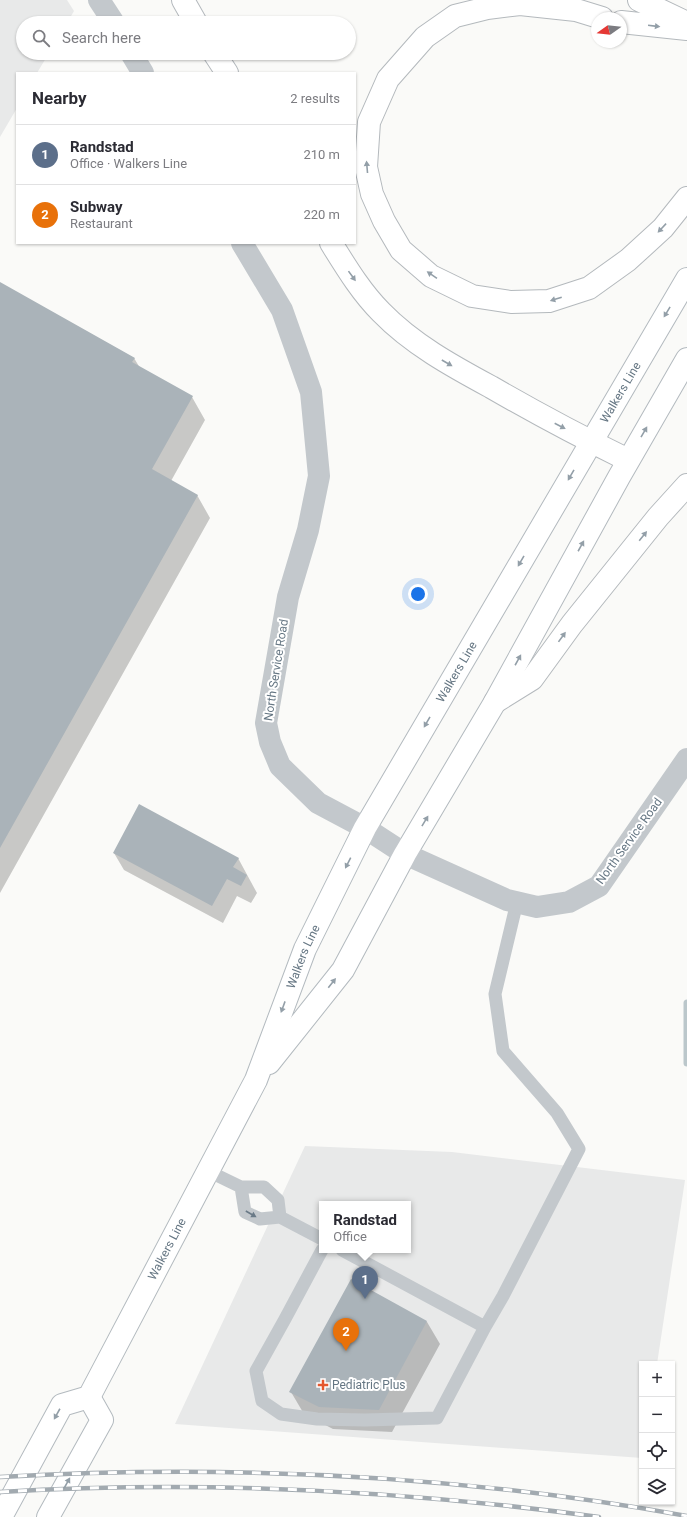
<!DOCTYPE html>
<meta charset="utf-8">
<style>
:root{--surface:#fff;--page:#f7f7f7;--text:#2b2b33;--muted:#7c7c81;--line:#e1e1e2;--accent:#7c3aed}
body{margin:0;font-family:Roboto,sans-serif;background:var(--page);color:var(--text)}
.controls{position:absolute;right:12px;bottom:12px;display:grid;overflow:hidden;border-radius:0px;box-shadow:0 1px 3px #0004}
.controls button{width:36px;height:36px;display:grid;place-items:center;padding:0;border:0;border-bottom:1px solid var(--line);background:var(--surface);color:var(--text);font:20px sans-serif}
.compass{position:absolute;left:591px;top:12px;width:36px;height:36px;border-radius:50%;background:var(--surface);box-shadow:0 1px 3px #0004;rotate:255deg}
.you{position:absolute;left:418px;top:594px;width:14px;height:14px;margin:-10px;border:3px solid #fff;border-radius:50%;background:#1a73e8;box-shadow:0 0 0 6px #1a73e833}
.badge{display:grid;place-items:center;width:26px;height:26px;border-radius:50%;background:var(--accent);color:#fff;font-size:13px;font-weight:700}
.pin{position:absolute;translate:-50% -33px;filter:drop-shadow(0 1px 2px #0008)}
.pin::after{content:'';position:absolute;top:21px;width:14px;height:12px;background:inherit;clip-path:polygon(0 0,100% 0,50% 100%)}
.popup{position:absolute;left:319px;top:1201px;width:92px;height:52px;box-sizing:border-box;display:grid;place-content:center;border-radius:0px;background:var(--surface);filter:drop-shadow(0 1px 3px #0005);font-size:13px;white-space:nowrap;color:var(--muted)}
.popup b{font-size:15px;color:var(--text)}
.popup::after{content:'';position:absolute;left:50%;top:100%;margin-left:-8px;border:8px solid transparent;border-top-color:var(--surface)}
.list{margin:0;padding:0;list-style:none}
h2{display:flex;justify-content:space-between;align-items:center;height:52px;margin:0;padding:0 16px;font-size:17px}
h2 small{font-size:13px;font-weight:400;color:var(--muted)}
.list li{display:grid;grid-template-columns:26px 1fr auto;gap:12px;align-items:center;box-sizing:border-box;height:60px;padding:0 16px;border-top:1px solid var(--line)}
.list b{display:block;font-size:15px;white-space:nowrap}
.list p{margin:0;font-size:13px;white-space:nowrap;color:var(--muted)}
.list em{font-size:13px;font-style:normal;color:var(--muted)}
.icon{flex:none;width:22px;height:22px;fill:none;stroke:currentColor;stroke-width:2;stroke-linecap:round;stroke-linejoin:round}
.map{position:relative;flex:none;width:687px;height:1517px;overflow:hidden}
.search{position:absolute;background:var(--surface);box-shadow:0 1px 3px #0004;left:16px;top:16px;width:340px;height:44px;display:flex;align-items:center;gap:10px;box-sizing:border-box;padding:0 14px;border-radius:22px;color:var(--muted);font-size:15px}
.panel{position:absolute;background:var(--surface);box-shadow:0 1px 3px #0004;left:16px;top:72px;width:340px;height:172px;border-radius:0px}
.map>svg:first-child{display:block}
.built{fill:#e8e9e9;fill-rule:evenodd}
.shadow{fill:#0003}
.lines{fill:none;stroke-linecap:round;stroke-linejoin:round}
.stream{stroke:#bbc7cb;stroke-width:7}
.building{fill:#aab3b9}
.secondary-casing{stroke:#b3babf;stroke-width:24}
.motorway-casing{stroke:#b4b9bd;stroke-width:24}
.service{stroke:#c3c8cc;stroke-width:13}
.tertiary{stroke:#c3c8cc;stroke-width:22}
.secondary{stroke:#fff;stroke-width:22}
.motorway{stroke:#fff;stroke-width:22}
.rail-casing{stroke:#a2aab0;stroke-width:4.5}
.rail{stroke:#fff;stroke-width:3;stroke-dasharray:9;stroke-linecap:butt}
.oneway{fill:#939fa8}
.oneway2{fill:#6a7a87}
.poi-dot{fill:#e4572e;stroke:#fff;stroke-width:1.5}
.labels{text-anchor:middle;stroke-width:4;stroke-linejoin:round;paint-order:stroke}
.street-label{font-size:12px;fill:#657683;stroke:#fff}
.poi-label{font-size:12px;fill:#657683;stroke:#fff;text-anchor:start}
</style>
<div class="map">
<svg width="687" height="1517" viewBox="0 0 687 1517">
<rect width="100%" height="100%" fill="#fafaf8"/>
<path class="built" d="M 0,0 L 67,0 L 74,11 L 67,23 L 23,23 L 23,53 L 49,53 L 37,73 L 17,73 L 17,108 L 0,137 Z
M 305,1146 L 452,1152 L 685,1180 L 657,1364 L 642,1364 L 642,1458 L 175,1424 ZM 322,1204 L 408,1204 L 408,1250 L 322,1250 Z"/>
<path class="shadow" d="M 0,283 L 134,358 L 140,368 L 192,397 L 205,420 L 171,481 L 197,495 L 210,518 L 0,893 Z
M 114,853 L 238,858 L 257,893 L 251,903 L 237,896 L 223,923 L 124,870 Z
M 351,1281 L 427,1322 L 440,1344 L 392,1432 L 333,1429 L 304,1414 L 291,1392 Z"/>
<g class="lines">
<path class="stream" d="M 687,1003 L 687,1063"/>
</g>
<path class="building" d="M 0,282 L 135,358 L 132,362 L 193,396 L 152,469 L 198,495 L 0,848 Z
M 139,804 L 239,858 L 233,867 L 247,875 L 241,886 L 227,879 L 212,906 L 113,853 Z
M 351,1279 L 427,1321 L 379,1410 L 319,1407 L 289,1392 Z"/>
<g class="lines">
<defs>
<g id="secondary">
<path d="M 269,1063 L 343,970 L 405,854 L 495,702 L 619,477 L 687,359"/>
<path id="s1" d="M 1,1517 L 62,1405 L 89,1397 L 256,1080 L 305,949 L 365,828 L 687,279"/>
<path d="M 48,1517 L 102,1420 L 89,1397"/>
</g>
<path id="motorway" d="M 183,0 L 196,23
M 639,0 L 687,23
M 602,18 L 576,10 L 520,4 L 487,8 L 455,16 L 425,37 L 388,79 L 369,122 L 366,167 L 372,194 L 384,221 L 401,250 L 431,276 L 472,296 L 511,302 L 549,301 L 589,288 L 628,260 L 663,228 L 687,198
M 621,22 L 687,29
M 214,53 L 227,73
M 331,243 C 346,267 361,292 381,312 C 412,344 452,366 491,387 C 536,413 581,437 628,460
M 495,702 L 532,679 L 572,624 L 658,517 L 687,485"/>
</defs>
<use href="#secondary" class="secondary-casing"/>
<use href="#motorway" class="motorway-casing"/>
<path class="service" d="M 208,1171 L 241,1187 L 264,1187 L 278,1200 L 280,1217
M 241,1187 L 245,1212 L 260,1219 L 280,1217 L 322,1239
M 322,1250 L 285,1319 L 256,1371 L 262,1401 L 281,1414 L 317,1419 L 365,1420 L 437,1418 L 485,1327
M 342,1250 L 485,1327 L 503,1296 L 579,1149 L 557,1113 L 503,1051 L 495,994 L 517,902"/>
<path class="tertiary" d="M 99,0 L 114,23
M 131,53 L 143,73
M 242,243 L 282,310 L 311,392 L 319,476 L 308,530 L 288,597 L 266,723 L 270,742 L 280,766 L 318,803 L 365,828 L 405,854 L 507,900 L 537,907 L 569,902 L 599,886 L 687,759"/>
<use href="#secondary" class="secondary"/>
<use href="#motorway" class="motorway"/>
<defs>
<path id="rail" d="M 0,1477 C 229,1464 461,1475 687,1516
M 0,1492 C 200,1480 400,1490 599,1517"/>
</defs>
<use href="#rail" class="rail-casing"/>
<use href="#rail" class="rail"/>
</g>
<defs><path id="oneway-solid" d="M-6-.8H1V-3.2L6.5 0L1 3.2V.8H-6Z"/></defs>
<g class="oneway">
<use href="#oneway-solid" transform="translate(654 26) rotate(7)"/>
<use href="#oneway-solid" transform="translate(367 167) rotate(-95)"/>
<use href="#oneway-solid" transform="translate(662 228) rotate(133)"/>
<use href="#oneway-solid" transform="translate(432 275) rotate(-146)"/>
<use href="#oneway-solid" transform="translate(352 276) rotate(54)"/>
<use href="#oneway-solid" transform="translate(556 299) rotate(163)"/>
<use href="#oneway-solid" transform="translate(667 312) rotate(121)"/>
<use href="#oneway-solid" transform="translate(447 363) rotate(30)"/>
<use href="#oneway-solid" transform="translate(560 426) rotate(27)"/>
<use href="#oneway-solid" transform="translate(644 432) rotate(-60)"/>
<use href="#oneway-solid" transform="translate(571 475) rotate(120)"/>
<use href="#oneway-solid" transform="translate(643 536) rotate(-51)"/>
<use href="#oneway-solid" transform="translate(581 546) rotate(-61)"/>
<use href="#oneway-solid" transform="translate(521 561) rotate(120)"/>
<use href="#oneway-solid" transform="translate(562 637) rotate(-54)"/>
<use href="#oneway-solid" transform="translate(518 660) rotate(-61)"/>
<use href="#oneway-solid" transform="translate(427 722) rotate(120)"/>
<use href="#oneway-solid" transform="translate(425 821) rotate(-59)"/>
<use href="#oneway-solid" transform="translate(348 863) rotate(117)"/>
<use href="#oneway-solid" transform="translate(332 983) rotate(-52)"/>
<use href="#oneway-solid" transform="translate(283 1007) rotate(110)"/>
<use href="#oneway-solid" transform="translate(57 1414) rotate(119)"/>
<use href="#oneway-solid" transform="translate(67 1483) rotate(-61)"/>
</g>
<use class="oneway2" href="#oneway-solid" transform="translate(251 1214) rotate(30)"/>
<path class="poi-dot" d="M321 1379h4v4h4v4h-4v4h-4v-4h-4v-4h4z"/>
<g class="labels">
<g class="street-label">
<text dy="4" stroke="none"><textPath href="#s1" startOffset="1294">Walkers Line</textPath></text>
<text transform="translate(276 670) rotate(-81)" y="4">North Service Road</text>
<text dy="4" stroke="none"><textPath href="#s1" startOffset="970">Walkers Line</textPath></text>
<text transform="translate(629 841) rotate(-54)" y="4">North Service Road</text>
<text dy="4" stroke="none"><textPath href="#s1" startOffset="646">Walkers Line</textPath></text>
<text dy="4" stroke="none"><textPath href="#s1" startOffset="323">Walkers Line</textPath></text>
</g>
<g class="poi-label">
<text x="332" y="1389">Pediatric Plus</text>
</g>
</g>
</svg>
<div class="controls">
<button>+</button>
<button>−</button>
<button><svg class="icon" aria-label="locate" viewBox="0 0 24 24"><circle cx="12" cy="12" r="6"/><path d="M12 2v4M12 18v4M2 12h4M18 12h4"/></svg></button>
<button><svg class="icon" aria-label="layers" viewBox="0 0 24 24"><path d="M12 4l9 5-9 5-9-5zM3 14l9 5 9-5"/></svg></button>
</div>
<svg class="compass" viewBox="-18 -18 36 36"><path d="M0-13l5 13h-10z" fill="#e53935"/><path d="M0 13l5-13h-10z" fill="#7c7c81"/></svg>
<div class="you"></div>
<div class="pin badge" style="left:365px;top:1299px;background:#5c6f8a">1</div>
<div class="popup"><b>Randstad</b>Office</div>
<div class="pin badge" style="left:346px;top:1351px;background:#e8710a">2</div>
<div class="search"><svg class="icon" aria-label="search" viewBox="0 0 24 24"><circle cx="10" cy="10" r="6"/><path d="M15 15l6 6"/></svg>Search here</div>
<section class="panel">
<h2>Nearby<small>2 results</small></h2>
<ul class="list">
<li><span class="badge" style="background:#5c6f8a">1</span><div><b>Randstad</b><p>Office · Walkers Line</p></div><em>210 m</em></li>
<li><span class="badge" style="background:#e8710a">2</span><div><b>Subway</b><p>Restaurant</p></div><em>220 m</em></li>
</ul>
</section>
</div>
